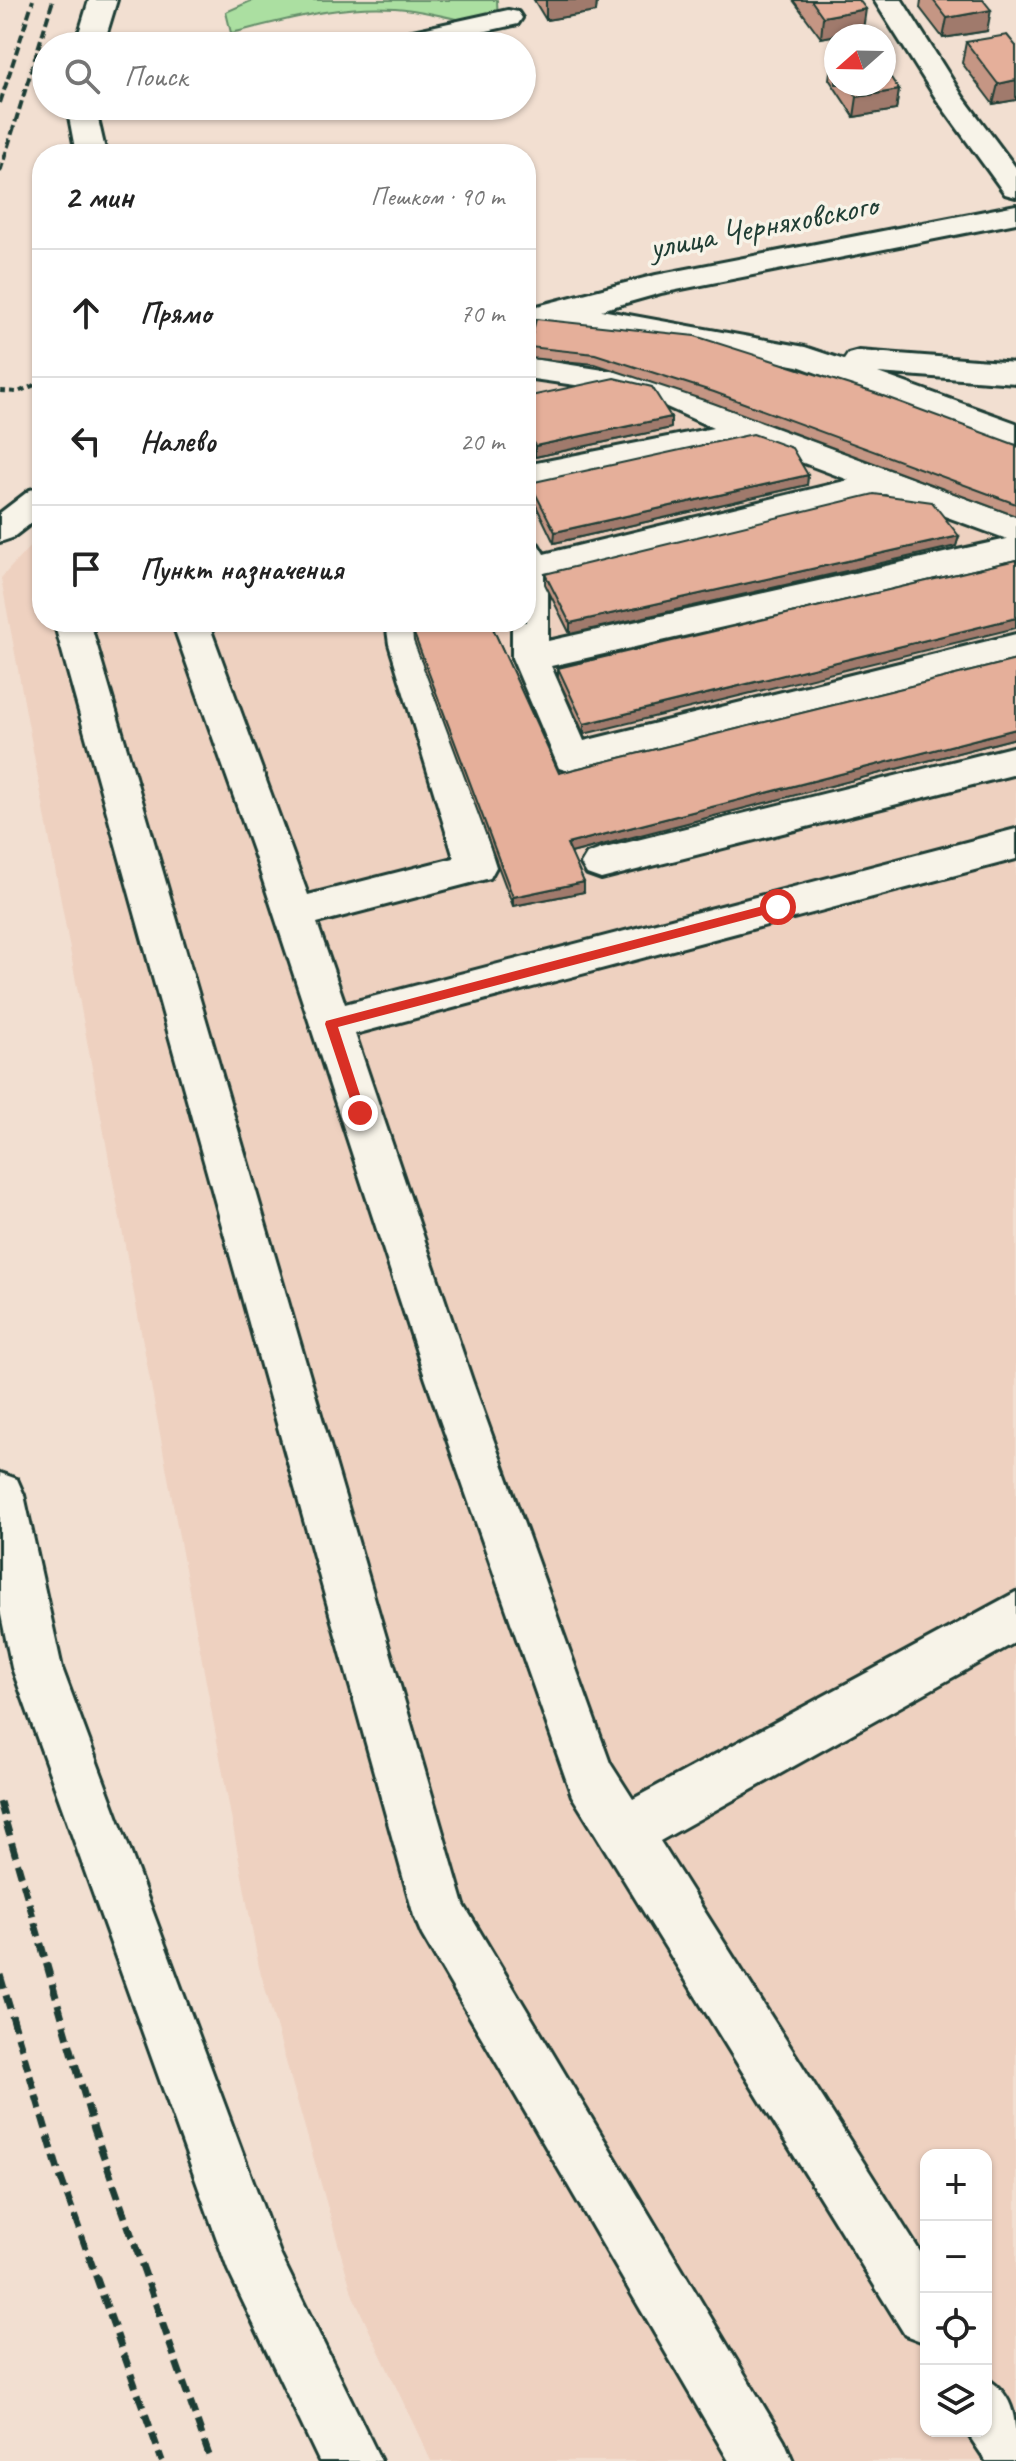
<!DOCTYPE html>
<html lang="ru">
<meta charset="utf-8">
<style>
:root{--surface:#fff;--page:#f2f2f2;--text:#222;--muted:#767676;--line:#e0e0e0}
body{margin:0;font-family:Caveat,sans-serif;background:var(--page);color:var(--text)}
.controls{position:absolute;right:24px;bottom:24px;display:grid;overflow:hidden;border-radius:16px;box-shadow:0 2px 6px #0004}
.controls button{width:72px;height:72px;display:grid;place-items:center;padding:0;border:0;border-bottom:2px solid var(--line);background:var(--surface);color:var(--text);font:40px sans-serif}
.compass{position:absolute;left:824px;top:24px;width:72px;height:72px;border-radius:50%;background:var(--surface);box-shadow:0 2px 6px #0004;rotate:250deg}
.stop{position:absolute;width:24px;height:24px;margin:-18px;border:6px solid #d93025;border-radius:50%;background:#fff}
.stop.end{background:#d93025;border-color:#fff;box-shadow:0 2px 8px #0008}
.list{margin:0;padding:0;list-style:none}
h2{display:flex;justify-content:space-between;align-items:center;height:104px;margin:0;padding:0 32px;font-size:34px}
h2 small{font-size:26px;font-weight:400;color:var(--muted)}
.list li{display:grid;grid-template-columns:52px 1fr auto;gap:24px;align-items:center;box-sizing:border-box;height:128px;padding:0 32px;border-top:2px solid var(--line)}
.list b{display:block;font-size:30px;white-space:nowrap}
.list em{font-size:26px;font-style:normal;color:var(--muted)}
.icon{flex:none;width:44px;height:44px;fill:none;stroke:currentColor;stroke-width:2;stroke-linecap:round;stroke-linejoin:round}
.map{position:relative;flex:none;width:1016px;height:2461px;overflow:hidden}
.search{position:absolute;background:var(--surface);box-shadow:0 2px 6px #0004;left:32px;top:32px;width:504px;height:88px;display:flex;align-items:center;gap:20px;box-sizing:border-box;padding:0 28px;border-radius:44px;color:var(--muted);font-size:30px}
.panel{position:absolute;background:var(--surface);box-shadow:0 2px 6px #0004;left:32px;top:144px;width:504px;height:488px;border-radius:32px}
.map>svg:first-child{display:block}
.built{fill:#eed1c0;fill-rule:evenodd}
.green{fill:#abdfa1;stroke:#658e6a;stroke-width:2}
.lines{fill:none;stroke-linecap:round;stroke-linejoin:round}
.minor-casing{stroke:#1f3d34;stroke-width:6}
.path{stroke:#1f3d34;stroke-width:4;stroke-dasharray:6 4;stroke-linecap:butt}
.minor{fill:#f7f3e8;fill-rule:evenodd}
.rail-far1{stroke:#1f3d34;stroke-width:4;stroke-dasharray:9 4;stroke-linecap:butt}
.rail{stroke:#1f3d34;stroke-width:7;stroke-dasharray:14 7;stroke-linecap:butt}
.wall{fill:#c59684;stroke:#1f3d34;stroke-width:2}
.shaded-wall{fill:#a07a6c;stroke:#1f3d34;stroke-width:2}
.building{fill:#e5af9a;stroke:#1f3d34;stroke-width:2}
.route{fill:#d93025}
.labels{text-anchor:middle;stroke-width:7;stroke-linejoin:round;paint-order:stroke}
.far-street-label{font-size:34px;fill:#1f3d34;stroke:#f7f3e8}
</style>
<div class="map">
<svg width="1016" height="2461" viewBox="0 0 1016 2461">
<rect width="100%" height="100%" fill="#f2dfd1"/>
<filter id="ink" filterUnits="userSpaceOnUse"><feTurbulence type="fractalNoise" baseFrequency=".0125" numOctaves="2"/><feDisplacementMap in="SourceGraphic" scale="16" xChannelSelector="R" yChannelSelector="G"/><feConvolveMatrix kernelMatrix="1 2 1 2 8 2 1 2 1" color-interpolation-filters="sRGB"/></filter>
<g filter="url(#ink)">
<path class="built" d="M 696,340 L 1016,460 L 1016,2461 L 431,2461 L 353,2296 L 259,1967 L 1,578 L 42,533 L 42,622 L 526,622 L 526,343 ZM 926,2155 L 986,2155 L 986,2431 L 926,2431 Z"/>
<path class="green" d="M 253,0 L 497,0 L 498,22 C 457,24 432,10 395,8 C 338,4 285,20 231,33 L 226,12 Z"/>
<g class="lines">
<defs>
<path id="minor" d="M 89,0 L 117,0 L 103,46 L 75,46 Z
M 874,0 L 902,0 L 963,97 L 1016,168 L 1016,197 L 1005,194 L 937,100 Z
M 508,10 L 518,12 L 522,18 L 518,24 L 420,46 L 368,46 L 372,40 Z
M 67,106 L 95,106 L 106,154 L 76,154 Z
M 1016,205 L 1016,223 L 661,293 L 601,310 L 805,347 L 844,360 L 848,354 L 859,351 L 1016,363 L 1016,383 L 878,373 L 1016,423 L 1016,446 L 798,366 L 561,321 L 526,329 L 526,309 L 656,275 Z
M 526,358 L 656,378 L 762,423 L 1016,517 L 1016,561 L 551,666 L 584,741 L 1016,634 L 1016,660 L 572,772 L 559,768 L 512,658 L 512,622 L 526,622 L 526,540 L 538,544 L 544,554 L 849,480 L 748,442 L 526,487 L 526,465 L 713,428 L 638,394 L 526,378 ZM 885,494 L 1007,539 L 548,641 L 548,577 Z
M 42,487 L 42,515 L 12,538 L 0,542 L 0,513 L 30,490 Z
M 54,622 L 90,622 L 464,1905 L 784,2440 L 793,2461 L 729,2461 L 422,1935 L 414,1916 Z
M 172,622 L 208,622 L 308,895 L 454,858 L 389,644 L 386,622 L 422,622 L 425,644 L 496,867 L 490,878 L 317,923 L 345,1004 L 1016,829 L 1016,859 L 355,1034 L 472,1380 L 610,1763 L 633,1799 L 1016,1592 L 1016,1642 L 660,1841 L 926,2261 L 926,2343 L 905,2335 L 572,1796 L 426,1380 L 258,865 Z
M 1016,746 L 1016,774 L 601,879 L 587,874 L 581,864 L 587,854 L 601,849 Z
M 0,1473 L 17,1479 L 24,1495 L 62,1668 L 281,2256 L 381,2461 L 319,2461 L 228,2270 L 12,1668 L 0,1610 Z
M 986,2378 C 1016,2396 1016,2420 1016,2461 L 986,2461 L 966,2431 L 986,2431 Z"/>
</defs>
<use href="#minor" class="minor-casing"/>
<path class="path" d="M 0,391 L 18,392 L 42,382"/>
<use href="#minor" class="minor"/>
<path class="rail-far1" d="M 0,103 L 33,0
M 0,172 L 53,0"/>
<path class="rail" d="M 0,1802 L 94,2129 L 211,2461
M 0,1975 L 58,2170 L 162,2461"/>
</g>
<path class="wall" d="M 534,0 L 597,0 L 596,12 L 546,20 Z
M 793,0 L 859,0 L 863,30 L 821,38 Z
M 921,0 L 983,0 L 987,31 L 943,38 L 920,8 Z
M 966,42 L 1016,46 L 1016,100 L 993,104 L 962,63 Z
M 836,57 L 836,84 L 884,84 L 899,90 L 896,110 L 854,117 L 829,79 L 832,58 Z
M 536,319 L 1016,445 L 1016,516 L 713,403 L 595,364 L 529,358 L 529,347 Z
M 526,397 L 671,428 L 535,457 L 526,441 Z
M 808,475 L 807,485 L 554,543 L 530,493 L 530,483 Z
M 959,536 L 956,546 L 570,634 L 545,584 L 545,574 Z
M 1016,560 L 584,734 L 558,678 L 558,668 Z
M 431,622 L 514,622 L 514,624 L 493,629 L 559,773 L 1016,660 L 1016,738 L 571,853 L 584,892 L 513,906 L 414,641 L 413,631 L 433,626 Z"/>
<path class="shaded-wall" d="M 546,0 L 597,0 L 596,12 L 546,20 Z
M 866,9 L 863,30 L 821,38 L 823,17 Z
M 991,10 L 987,31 L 943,38 L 947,18 Z
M 1016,80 L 1016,100 L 993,104 L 998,84 Z
M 899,90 L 896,110 L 854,117 L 857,97 Z
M 671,417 L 671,428 L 535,457 L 535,446 Z
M 808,475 L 807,485 L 554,543 L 555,532 Z
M 959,536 L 956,546 L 570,634 L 570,623 Z
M 1016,618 L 1016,628 L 584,734 L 584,724 Z
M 489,622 L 514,622 L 514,624 L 489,630 Z
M 1016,729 L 1016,738 L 567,854 L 567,844 Z
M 584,882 L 584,892 L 513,906 L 513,897 Z"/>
<path class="building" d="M 811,0 L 859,0 L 866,9 L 823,17 Z
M 933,0 L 983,0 L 991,10 L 947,18 Z
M 1007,35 L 1016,46 L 1016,80 L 998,84 L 966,42 Z
M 884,67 L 899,90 L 857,97 L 849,84 L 884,84 Z
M 536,319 L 695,336 L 875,393 L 1016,445 L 1016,504 L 714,392 L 595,354 L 529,347 Z
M 614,378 L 652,387 L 671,417 L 535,446 L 526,430 L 526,397 Z
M 753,434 L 792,448 L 808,475 L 555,532 L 530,483 Z
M 874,494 L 932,502 L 959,536 L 570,623 L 545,574 Z
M 1016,560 L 1016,618 L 584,724 L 558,668 Z
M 435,622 L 490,622 L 559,773 L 1016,660 L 1016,729 L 567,844 L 584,882 L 513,897 L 413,631 L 436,625 Z"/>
</g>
<path class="route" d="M 778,902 L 782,904 L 782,910 L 338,1027 L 366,1113 L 360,1118 L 356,1117 L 325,1024 L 326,1021 Z"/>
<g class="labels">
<g class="far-street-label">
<text transform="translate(763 225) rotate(-11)" y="12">улица Черняховского</text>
</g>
</g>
</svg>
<div class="controls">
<button>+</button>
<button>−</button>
<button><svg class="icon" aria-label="locate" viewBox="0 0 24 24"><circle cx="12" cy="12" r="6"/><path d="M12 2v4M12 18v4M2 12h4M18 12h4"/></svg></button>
<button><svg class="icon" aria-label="layers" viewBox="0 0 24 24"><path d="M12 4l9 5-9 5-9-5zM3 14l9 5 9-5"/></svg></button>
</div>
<svg class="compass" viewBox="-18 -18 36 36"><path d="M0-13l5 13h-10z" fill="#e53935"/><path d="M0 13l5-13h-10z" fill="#767676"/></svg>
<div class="stop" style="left:778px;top:907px"></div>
<div class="stop end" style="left:360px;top:1113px"></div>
<div class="search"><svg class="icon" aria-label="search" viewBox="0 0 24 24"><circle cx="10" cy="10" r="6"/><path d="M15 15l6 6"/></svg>Поиск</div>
<section class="panel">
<h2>2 мин<small>Пешком · 90 m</small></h2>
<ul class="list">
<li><svg class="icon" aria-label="ahead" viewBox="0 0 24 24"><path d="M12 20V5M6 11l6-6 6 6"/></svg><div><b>Прямо</b></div><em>70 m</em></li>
<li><svg class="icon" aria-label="left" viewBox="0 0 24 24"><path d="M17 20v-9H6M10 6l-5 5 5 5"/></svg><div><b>Налево</b></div><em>20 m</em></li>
<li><svg class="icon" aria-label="arrive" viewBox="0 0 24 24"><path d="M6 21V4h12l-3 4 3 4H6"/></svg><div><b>Пункт назначения</b></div></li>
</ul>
</section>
</div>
